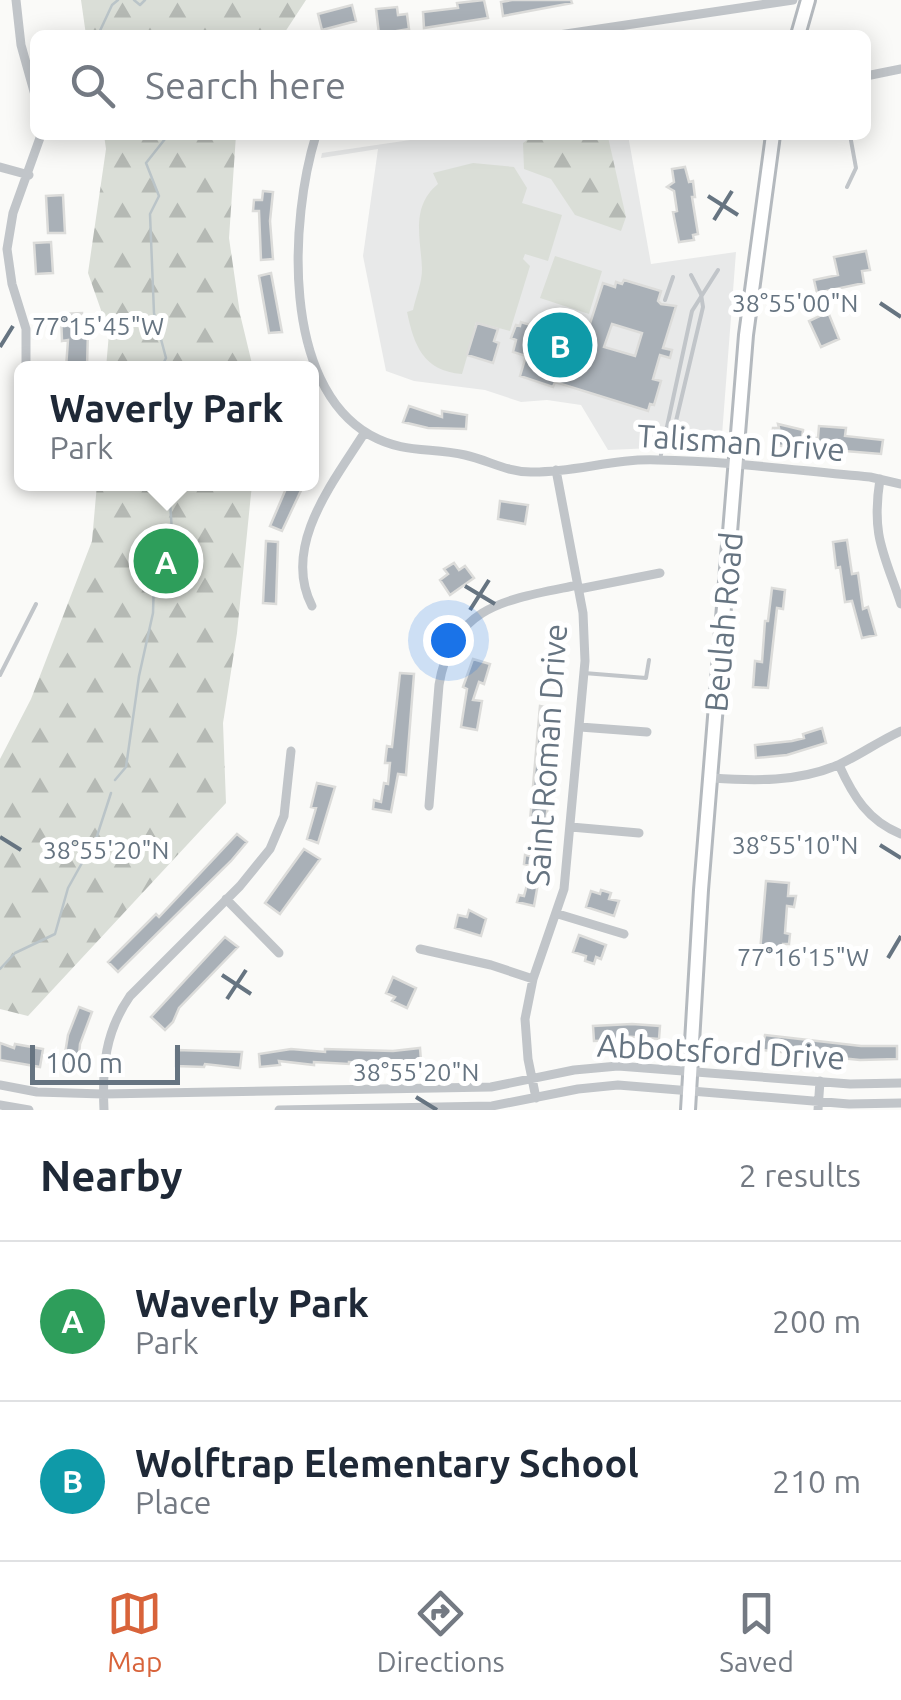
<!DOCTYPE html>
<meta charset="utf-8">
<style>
:root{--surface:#fff;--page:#f6f6f7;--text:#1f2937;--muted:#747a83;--line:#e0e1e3;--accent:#d8633a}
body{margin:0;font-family:Ubuntu,sans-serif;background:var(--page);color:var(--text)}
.scale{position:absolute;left:30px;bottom:25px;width:150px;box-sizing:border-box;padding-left:10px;border:5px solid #667481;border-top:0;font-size:28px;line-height:35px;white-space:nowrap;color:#667481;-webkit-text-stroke:8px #fff;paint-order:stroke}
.you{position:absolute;left:448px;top:640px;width:35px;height:35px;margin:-25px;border:8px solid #fff;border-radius:50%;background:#1a73e8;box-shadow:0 0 0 15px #1a73e833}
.badge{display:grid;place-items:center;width:65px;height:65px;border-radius:50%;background:var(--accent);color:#fff;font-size:32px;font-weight:700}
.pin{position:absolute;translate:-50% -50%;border:5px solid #fff;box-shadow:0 2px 10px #0006}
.popup{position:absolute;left:14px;top:361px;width:305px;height:130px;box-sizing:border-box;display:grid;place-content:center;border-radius:15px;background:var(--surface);filter:drop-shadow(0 2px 8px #0005);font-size:32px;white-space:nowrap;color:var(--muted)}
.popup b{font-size:38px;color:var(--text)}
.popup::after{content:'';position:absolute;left:50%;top:100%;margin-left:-20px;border:20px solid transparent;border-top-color:var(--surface)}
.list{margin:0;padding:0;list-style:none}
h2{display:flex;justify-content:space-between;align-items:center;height:130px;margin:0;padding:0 40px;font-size:42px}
h2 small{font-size:32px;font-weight:400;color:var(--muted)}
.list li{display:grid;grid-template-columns:65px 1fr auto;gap:30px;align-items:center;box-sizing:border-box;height:160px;padding:0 40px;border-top:2px solid var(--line)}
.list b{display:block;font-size:38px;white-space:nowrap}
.list p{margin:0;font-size:32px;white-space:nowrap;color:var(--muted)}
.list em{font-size:32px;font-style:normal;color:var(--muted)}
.icon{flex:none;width:55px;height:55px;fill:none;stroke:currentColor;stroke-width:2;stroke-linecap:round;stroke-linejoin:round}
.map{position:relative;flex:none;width:901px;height:1110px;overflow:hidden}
.search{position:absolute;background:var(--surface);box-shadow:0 5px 25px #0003;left:30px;right:30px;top:30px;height:110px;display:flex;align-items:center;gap:25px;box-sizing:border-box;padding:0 35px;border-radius:15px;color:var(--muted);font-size:38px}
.sheet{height:450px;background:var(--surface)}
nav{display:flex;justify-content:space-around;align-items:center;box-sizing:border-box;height:140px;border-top:2px solid var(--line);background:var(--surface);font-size:28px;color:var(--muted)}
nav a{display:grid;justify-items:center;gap:5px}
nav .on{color:var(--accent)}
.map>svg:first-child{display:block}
.built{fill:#e8e9e9}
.green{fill:#daded7}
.forest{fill:url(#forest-firs)}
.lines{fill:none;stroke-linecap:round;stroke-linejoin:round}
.stream{stroke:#bac4c8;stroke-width:2.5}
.building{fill:#a9b0b7;stroke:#dcdcda;stroke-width:2.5;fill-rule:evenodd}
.secondary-casing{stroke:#b4b9be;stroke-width:18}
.service{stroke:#c1c5c9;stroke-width:4}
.minor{stroke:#c1c5c9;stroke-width:9}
.secondary{stroke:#fff;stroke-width:12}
.ticks{fill:none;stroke:#667481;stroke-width:4}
.labels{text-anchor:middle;stroke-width:10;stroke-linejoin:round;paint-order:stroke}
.street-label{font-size:32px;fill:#667481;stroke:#fff}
.ticks-label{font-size:25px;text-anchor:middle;fill:#667481;stroke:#fff;stroke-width:10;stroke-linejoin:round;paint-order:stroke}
</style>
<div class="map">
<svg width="901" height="1110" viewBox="0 0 901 1110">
<defs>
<pattern id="forest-firs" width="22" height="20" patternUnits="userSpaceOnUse" patternTransform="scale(2.5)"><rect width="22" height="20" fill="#daded7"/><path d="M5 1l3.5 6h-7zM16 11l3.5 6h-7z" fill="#b5b9b4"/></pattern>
</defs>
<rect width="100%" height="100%" fill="#fafaf8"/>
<path class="built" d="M 444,135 L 628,135 L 651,264 L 736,252 L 721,448 L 712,453 L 653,448 L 608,450 L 581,405 L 547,400 L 521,402 L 485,390 L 414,381 L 386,371 L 363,256 L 378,149 L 321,158 L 322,153 Z"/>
<path class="green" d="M 473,163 L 514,167 L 527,188 L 522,203 L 562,215 L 548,261 L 525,254 L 523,259 L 530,266 L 510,331 L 476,322 L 474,328 L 481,331 L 473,336 L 462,374 C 423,371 414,345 407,312 L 413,310 C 416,296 422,283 422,269 C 421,239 410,207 438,184 L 433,173 Z
M 555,256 L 602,271 L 589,314 L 540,298 Z"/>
<path class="forest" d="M 81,0 L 306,0 L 283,35 L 86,35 Z
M 104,135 L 236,135 L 229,238 L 240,314 L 253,368 L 106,368 L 109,333 L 88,273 L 106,149 Z
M 533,135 L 608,137 L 626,217 L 621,231 L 575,215 L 551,179 L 524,169 L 523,143 Z
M 97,484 L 252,484 L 237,633 L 223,723 L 226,803 L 28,1016 L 0,1009 L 0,759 L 31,699 L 92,541 Z"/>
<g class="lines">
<path class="stream" d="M 134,0 L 140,5 L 145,0
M 98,35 L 112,5 L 118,0
M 161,368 L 166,358 L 154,313 L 150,214 L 159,196 L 146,163 L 165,139 L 163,135
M 169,484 L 169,494
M 115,780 L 126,767 L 139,676 L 153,613 L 154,580 L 172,531 L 170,503
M 0,969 L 15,953 L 55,934 L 68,888 L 97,836 L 111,793"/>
</g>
<path class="building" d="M 484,0 L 488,18 L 424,28 L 423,12 L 458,8 L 457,3 Z
M 512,0 L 571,0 L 572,3 L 503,16 L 501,2 Z
M 352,5 L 356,21 L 322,30 L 318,14 Z
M 397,7 L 398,15 L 407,14 L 409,29 L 379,34 L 376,9 Z
M 685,167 L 689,182 L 693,181 L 695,197 L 692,197 L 698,234 L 693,235 L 694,240 L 679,242 L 673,212 L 677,211 L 674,191 L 667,187 L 674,182 L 672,169 Z
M 263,191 L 273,192 L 270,221 L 273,259 L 261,260 L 259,211 L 253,211 L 254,200 L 262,200 Z
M 63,195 L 65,233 L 48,233 L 46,196 Z
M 51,242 L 53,273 L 36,274 L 34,243 Z
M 866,251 L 870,270 L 862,271 L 864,283 L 817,293 L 814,280 L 838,275 L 834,257 Z
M 271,273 L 282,332 L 269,333 L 259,276 Z
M 624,280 L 661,291 L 658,301 L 661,304 L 676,306 L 663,348 L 672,350 L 670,358 L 660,355 L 653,379 L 661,381 L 654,405 L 650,404 L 648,411 L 555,382 L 553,387 L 520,376 L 526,356 L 513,352 L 516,340 L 511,338 L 516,325 L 520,326 L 521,322 L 584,342 L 603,283 L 615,287 L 616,282 L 622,284 ZM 612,324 L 642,333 L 635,356 L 604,347 Z
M 828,312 L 839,339 L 821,347 L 809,321 Z
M 82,313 L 82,330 L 88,330 L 87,368 L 66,368 L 68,340 L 62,341 L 61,314 Z
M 477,323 L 498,329 L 494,341 L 499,343 L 493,363 L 467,355 Z
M 409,406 L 442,417 L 442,411 L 467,415 L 466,429 L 428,428 L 403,422 Z
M 778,424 L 803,430 L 802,438 L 818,438 L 819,426 L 846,428 L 845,436 L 883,440 L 881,454 L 771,445 L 773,428 L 779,428 Z
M 288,484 L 304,484 L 282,531 L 270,526 Z
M 500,501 L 528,505 L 525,524 L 498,519 Z
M 847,540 L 852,574 L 858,573 L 863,609 L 868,607 L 876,635 L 862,638 L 852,601 L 845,602 L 840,567 L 836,568 L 833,542 Z
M 266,541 L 278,542 L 276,604 L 263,603 Z
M 454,563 L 459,570 L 465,566 L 474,578 L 450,595 L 440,580 L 448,574 L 444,569 Z
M 772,588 L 785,590 L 783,609 L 777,608 L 768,688 L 753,687 L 755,661 L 762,662 L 765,621 L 768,621 Z
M 473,659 L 490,664 L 484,684 L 479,682 L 473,700 L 482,701 L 477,730 L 461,727 L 467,689 L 463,687 Z
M 400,673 L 414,674 L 406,775 L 398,774 L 391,812 L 373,809 L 374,800 L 381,802 L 384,783 L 388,784 L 390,763 L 385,763 L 387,746 L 392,747 Z
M 540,706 L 556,709 L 550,751 L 553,752 L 546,794 L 549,794 L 546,823 L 530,821 Z
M 822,728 L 826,743 L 787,755 L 756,758 L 755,745 L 792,741 L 804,738 L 803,734 Z
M 317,783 L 335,787 L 318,843 L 307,839 L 316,808 L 311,807 Z
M 237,834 L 247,842 L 231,861 L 118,972 L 108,962 L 156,914 L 159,917 Z
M 534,836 L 546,839 L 534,906 L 517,902 L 519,895 L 524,896 L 532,866 L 524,864 L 525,855 L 531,856 Z
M 304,849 L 320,859 L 280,914 L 265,903 Z
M 766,881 L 789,883 L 788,896 L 796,896 L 794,907 L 787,906 L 785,933 L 790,934 L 789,944 L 783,944 L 782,954 L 760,952 Z
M 601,890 L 611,893 L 609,899 L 619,901 L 614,916 L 586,907 L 591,891 L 600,894 Z
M 469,910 L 486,919 L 481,936 L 455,928 L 458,915 L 467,917 Z
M 579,935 L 606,945 L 601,959 L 596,957 L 594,964 L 585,961 L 586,956 L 573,952 Z
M 225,937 L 238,947 L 179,1008 L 173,1022 L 165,1030 L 151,1017 Z
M 393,977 L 416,988 L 407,1008 L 392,1001 L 395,997 L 386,993 Z
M 79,1007 L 92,1012 L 80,1044 L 78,1068 L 63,1066 L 68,1035 Z
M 632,1024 L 660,1026 L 659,1039 L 623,1036 L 623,1040 L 594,1041 L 593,1026 Z
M 765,1035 L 861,1046 L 897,1046 L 897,1059 L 860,1060 L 762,1050 Z
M 0,1043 L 14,1048 L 15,1044 L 43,1049 L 40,1067 L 0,1060 Z
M 420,1048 L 421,1061 L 389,1064 L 349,1062 L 349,1064 L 314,1062 L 314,1065 L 279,1061 L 280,1065 L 260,1067 L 259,1054 L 291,1049 L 325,1052 L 325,1049 L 393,1051 Z
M 176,1050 L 242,1052 L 240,1068 L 205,1064 L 204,1067 L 176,1066 Z"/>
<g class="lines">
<defs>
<path id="secondary" d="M 798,35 L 808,0
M 688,1110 L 701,890 L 746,335 L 773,135"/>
</defs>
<use href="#secondary" class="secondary-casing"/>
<path class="service" d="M 847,187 L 856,168 L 850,135
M 665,300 L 673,277
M 667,431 L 676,421 L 703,307 L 701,294 L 691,275
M 660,459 L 692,311 L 718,270
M 584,673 L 646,678 L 649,660
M 0,675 L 36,604"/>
<path class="minor" d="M 16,0 L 21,45 L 35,95
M 559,35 L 793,0
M 866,76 L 901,69
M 316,135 C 290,219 281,384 370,435 C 404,454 430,447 465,455 C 488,460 506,472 531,472 C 573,473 615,458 658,460 C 729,461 800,471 870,477 L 901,484
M 0,167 L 29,175
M 26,368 L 26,329 L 12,284 L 7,249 L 13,213 L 41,135
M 880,479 C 871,536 884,553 901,604
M 579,589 L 660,573
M 312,606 C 281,546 334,481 365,432
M 580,727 L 647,732
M 839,765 C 853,796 868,821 901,834
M 712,778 C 755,781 797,782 838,765 C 860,755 879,741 901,731
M 429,806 L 439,685 C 452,604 510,599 578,585
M 571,827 L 639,833
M 226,899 L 279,953
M 558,914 L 624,934
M 420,949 L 491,965 L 533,979
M 0,1085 L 37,1092 L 103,1094 L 491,1087 L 574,1070 L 618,1066 L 850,1084 L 901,1083
M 536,1098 L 528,1059 L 525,1019 L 533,979 L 564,889 L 585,661 L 583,613 L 556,470
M 0,1105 L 29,1110
M 104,1110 C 102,1067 105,1032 130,996 L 240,886 L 270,849 L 284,816 L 291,751
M 279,1110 L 492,1106 L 578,1089 L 618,1085 L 849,1104 L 901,1103
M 818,1110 L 820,1081"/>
<use href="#secondary" class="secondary"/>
</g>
<path class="ticks" d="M 708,196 L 738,215M 714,220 L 732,191M 880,303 L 901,317M 0,347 L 13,326M 465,586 L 495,604M 470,610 L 489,580M 0,837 L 21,850M 880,845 L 901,858M 888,958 L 901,936M 222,975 L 251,994M 227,999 L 246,970M 416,1097 L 437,1110"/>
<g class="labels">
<g class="street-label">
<text transform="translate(741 443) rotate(4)" y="11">Talisman Drive</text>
<text transform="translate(724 622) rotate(-85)" y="11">Beulah Road</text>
<text transform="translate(547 755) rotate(-86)" y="11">Saint Roman Drive</text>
<text transform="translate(721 1052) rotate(3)" y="11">Abbotsford Drive</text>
</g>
</g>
<g class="ticks-label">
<text x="795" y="312">38°55'00"N</text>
<text x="98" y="335">77°15'45"W</text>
<text x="795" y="854">38°55'10"N</text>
<text x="106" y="859">38°55'20"N</text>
<text x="803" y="966">77°16'15"W</text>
<text x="416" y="1081">38°55'20"N</text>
</g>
</svg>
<div class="scale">100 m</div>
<div class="you"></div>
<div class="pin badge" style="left:166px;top:561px;background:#2e9e5b">A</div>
<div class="popup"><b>Waverly Park</b>Park</div>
<div class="pin badge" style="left:560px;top:345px;background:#0f9aa8">B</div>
<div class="search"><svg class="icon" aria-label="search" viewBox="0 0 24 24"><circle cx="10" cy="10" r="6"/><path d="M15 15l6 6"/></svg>Search here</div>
</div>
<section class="sheet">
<h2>Nearby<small>2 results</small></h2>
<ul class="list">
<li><span class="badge" style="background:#2e9e5b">A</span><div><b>Waverly Park</b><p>Park</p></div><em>200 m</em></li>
<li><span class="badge" style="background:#0f9aa8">B</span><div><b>Wolftrap Elementary School</b><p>Place</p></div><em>210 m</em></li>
</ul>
</section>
<nav>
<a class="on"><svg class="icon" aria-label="map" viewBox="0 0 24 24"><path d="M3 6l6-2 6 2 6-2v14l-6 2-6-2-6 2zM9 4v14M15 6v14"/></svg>Map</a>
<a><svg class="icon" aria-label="directions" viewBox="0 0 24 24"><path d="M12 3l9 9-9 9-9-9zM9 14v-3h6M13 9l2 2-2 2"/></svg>Directions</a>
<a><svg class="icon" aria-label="saved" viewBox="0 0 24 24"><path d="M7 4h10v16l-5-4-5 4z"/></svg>Saved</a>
</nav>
